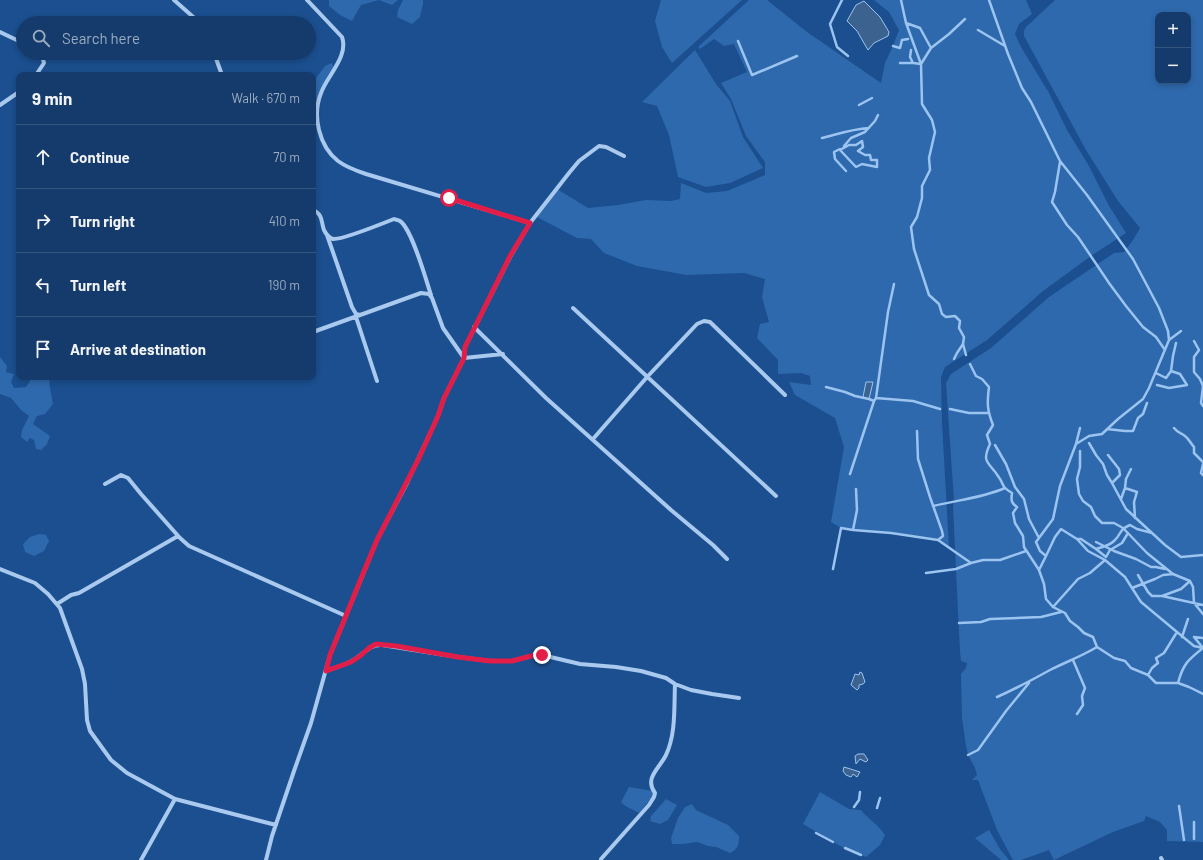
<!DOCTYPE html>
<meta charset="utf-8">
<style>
:root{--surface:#143b6b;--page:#214673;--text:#f1f3f6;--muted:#9dadc1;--line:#33557e}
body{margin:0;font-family:Barlow,sans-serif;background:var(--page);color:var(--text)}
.controls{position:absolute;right:12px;top:12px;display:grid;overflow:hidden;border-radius:8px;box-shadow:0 2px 6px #0003}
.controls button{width:36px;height:36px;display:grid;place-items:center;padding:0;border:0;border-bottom:1px solid var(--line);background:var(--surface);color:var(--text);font:20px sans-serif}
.stop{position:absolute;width:12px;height:12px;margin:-9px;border:3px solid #e11d48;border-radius:50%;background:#fff}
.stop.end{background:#e11d48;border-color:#fff;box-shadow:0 1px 4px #0008}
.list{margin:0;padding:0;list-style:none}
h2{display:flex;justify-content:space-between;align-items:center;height:52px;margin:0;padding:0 16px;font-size:17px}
h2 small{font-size:13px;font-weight:400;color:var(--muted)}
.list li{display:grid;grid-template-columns:26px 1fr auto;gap:12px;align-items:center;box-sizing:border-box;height:64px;padding:0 16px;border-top:1px solid var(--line)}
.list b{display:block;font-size:15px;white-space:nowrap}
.list em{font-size:13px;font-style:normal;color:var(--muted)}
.icon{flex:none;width:22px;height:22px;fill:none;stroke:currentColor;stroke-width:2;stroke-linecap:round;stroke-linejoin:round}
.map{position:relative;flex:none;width:1203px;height:860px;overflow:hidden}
.search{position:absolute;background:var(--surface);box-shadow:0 2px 6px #0003;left:16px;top:16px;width:300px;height:44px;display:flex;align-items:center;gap:10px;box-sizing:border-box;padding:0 14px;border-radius:22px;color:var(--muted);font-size:15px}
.panel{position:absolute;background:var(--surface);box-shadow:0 2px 6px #0003;left:16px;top:72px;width:300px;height:308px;border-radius:8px}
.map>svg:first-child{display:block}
.green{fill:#2e69ad;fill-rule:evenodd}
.water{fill:#3c6290;stroke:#9cc4f0}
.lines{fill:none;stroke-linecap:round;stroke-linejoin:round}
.stream{stroke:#9cc4f0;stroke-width:2.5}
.street{stroke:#a9c9ee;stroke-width:4}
.route{stroke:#e11d48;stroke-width:5}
</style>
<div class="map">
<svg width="1203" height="860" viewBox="0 0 1203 860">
<rect width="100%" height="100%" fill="#1b4f8f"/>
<path class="green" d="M 329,0 L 398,0 L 392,5 L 379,0 L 361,5 L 352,21 L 340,15 L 329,6 Z
M 403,0 L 423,0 L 423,4 L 420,17 L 412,24 L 397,17 L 398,10 Z
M 661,0 L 742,0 L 672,63 L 662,47 L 655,21 Z
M 749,0 L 767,0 L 807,32 L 881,83 L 885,63 L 893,46 L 899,30 L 889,12 L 874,0 L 1026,0 L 1032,14 L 1019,24 L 1015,34 L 1021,47 L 1049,93 L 1067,130 L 1089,166 L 1108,204 L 1126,233 L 1091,256 L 1043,291 L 987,340 L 945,367 L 941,377 L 942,423 L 949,547 L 938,540 L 891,533 L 841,528 L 831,522 L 844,447 L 835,418 L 795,395 L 789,382 L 811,385 L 810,376 L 801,373 L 778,374 L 778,360 L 757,338 L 760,324 L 769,322 L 762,297 L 765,279 L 744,273 L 686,275 L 637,266 L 604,253 L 591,239 L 577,238 L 537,217 L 557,189 L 588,208 L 618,205 L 646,200 L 671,201 L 680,199 L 681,183 L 706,193 L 727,191 L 765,175 L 765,162 L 746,136 L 731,99 L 721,83 L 747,72 L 734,44 L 724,46 L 714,39 L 700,49 L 698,47 Z
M 1055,0 L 1203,0 L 1203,648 L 1201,648 L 1203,649 L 1203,842 L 1167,841 L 1167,830 L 1160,822 L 1146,816 L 1144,821 L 1113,832 L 1054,860 L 1049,850 L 1021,860 L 1013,860 L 997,830 L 978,780 L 972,780 L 977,775 L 975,768 L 968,755 L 966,746 L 962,718 L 961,674 L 966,668 L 967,663 L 961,661 L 960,652 L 953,507 L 954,501 L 946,383 L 951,374 L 991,348 L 1049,297 L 1114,253 L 1124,252 L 1133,240 L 1140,228 L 1118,201 L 1086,150 L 1024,36 L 1024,31 L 1026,27 ZM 1158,15 L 1188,15 L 1188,81 L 1158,81 Z
M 695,50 L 716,84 L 730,101 L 743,137 L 763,168 L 730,183 L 706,187 L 678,177 L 669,135 L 657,106 L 642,102 Z
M 332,63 L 333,67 L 323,86 L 318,108 L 313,103 L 313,86 L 316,78 L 325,66 Z
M 0,357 L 7,366 L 6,372 L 14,374 L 11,382 L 14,388 L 26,387 L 30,381 L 29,377 L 49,377 L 50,388 L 53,404 L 45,414 L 37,416 L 33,424 L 50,436 L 47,444 L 41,450 L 36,449 L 34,440 L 30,438 L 27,442 L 21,437 L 22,430 L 29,416 L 21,410 L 11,398 L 0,394 Z
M 39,534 L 46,535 L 49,541 L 44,551 L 34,556 L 25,552 L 23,544 L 30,537 Z
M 629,787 L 653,791 L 653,796 L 639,813 C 633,809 626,808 621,802 Z
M 820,792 L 849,809 L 861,810 C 868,819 879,825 885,835 L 880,845 L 866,857 L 842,847 L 803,824 Z
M 666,799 L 677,805 L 668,820 L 660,824 L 650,821 L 651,816 Z
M 692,804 L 696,810 L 728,825 L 739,836 C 739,845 738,849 730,853 L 716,847 L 708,846 L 697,842 L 683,844 L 672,844 L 671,838 L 678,818 L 685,807 Z
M 989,830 L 1000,849 L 1009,860 L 1001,860 L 975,838 Z"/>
<path class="water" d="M 864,1 L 880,17 L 889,32 L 888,36 L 874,43 L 868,50 L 857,31 L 847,21 L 856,5 Z
M 866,382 L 873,382 L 869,399 L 863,397 Z
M 860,672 L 862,673 L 865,682 L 863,684 L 859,685 L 859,688 L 857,690 L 851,685 L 855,674 L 859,675 Z
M 858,754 L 864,754 L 868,760 L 866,762 L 860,759 L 856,764 L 855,756 Z
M 844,767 L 860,772 L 857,777 L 853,774 L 851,777 L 846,775 L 843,771 Z"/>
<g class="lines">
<path class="stream" d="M 842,0 L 830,24 L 837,47 L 848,56
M 901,0 L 906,23 L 921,64 L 922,104 L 932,120 L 935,132 L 929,158 L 930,170 L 922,186 L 922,198 L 917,217 L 911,227 L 914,249 L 929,295 L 939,304 L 942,314 L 946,317 L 955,316 L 960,321 L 959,328 L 964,337 L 963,344 L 966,355
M 989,0 L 1008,54 L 1022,88 L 1031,102 L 1060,161 L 1087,195 L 1133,259 L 1159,308 L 1168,331 L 1169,340
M 906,23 L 920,28 L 931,48
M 978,30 L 1005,46
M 738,41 L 752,75 L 797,56
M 893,46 L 900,48 L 902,40 L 908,39
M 911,50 L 910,57 L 913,63 L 921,64 L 931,48 L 949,34 L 965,19
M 900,63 L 913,63
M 859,105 L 872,98
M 822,138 C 838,134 852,129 869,128
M 862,141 L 863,147 L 858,151 L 865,155 L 870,155 L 871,160 L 877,160 L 877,167 L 862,164 L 856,167 L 840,150 L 849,145 L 856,145 Z
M 844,146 L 851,138 L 865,132 L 875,121 L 878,115
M 840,149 L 834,152 L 835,159 L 846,171
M 1060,162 L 1055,192 L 1052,202 L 1067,225 L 1078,237 L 1109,283 L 1126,306 L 1143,327 L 1156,337 L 1165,350
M 894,284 L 888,312 L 876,398 L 913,401 L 940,409
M 1194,341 L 1199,350 L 1194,357 L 1194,372 L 1200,379 L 1203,386 L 1201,403 L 1203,406
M 954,359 L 957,353 L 963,344
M 970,364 L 976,376 L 982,379 L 989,387 C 987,403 987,410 993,425 L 987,435 L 990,444 C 981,463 989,462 998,476 C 1005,485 1000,486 1012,493 C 1011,500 1011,503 1017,507 L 1013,513 L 1015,523 L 1023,536 L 1024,547 L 1039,570 L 1044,584 L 1046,599 L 1053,607 L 1065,613 L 1070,621 L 1078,627 L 1084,633 L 1093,637 L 1097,647 L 1114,658 L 1125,661 L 1131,668 L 1148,675 L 1156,683 L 1178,683 L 1189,687 L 1203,694
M 1171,371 L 1173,356 L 1176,343
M 1156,373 L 1166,378 L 1171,371 L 1180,374 L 1187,385 L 1169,388 L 1157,385
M 826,387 L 845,392 L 855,396 L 869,399 L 874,401
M 950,409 L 969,413 L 989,413
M 1174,428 C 1179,434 1180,432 1185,436 C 1189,439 1191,444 1194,447 L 1194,453 L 1203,462
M 1107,429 L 1125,431 L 1133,431 L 1138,418 L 1143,414 L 1147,403
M 917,431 L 918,459 L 930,497 L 942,531 L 943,536 L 938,540
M 1089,443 L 1096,455 L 1103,464 L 1107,475 L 1112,483 L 1126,509 L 1165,545 L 1181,557 L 1203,555
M 1076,444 L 1080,428
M 995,445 L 1006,464 L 1015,487 L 1024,499 L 1029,519 L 1039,538
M 1080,451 L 1080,467 L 1077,479 L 1079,494 L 1083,501 L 1091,507 L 1095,516 L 1102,523 L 1114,523 L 1123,528 L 1147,553 L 1173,574 L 1190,581 L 1193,587 L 1194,603 L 1203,614
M 1108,455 L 1119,469 L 1120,475 L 1112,483
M 1203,464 L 1201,473 L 1203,475
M 850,474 L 874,401 L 876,398
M 1125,488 L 1137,492 L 1134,502 L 1135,518
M 1121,499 L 1125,488 L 1126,479 L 1131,469
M 933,506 C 958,500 982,498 1005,488
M 853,530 L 857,510 L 856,489
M 1077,539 L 1081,539 L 1096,549 C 1102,547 1109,546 1114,541 C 1122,534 1118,530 1130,525 L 1137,529 L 1152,533
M 1096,542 L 1114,551 L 1136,559 L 1151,567 L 1156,567 L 1165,569
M 1096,549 L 1106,557 L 1110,550 L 1122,543 L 1128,533
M 1046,556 L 1055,537 L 1061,529 L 1077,539 L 1088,551 L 1105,560
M 833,569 L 841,528 L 853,530 L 891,533 L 938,540 L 971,563
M 1039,570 L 1046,556 L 1040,551 L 1036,542 L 1053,519 L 1060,486 L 1076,444 L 1089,436 L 1102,434 L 1118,419 L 1143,399 L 1149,388 L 1169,340 L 1181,331
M 926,573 L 956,569 L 971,563 L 983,560 L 1000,560 L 1026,551
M 1138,575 L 1148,592 L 1152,596 L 1162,596 L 1203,605
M 1132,588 L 1141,602 L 1177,632 L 1194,646 L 1203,648
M 1162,596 L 1181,589 L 1190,581
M 1053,607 L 1078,579 L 1090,573 L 1105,560 L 1125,577 L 1132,588 L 1155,579 L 1163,575 L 1173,574
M 959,623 L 981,622 L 990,619 L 1041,617 L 1061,612
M 1182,637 L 1188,619
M 1194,637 L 1203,648
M 1194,637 L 1203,638
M 1073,660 L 1085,688 L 1082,696 L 1083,705 L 1077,714
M 1148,675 L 1152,668 L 1158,663 L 1156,658 L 1164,653 L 1177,632
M 1178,683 C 1183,664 1188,660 1203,648
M 997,697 C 1015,689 1032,680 1050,670 C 1066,662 1082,656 1097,647
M 968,755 L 978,750 L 1006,711 L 1029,683
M 1179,806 L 1184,840
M 854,807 L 859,800 L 860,792
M 877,808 L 880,798
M 816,833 L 833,842
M 1194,839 L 1194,822
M 845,848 L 861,855"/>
<path class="street" d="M 174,0 L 200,23
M 307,0 L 342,37 C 349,56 327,76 321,93 C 312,116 319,146 338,161 C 346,167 357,171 366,174 L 530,223
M 0,32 L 23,43
M 214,53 L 222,75
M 36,75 L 44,63 L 42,56 L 40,53
M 0,105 L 19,92
M 313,210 C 323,214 321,222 324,230 C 326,234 329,238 333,239 C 341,240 384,223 394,219 C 396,220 399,220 400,221 C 412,229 426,280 431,295
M 327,235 L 352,307 L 356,314 L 360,315
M 573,308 L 776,496
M 356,317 L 377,381
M 474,327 L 546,398 L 671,510 L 713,545 L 727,559
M 313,332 L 421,293 L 429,294 L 432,298 L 443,328 L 464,358 L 503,354
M 593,439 L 648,376 L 697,324 L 704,321 L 710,322 L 785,395
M 105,484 L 121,475 L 128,478 L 141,494 L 180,538 L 189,546 L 346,616
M 0,569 L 35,583 L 48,594 L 60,608 L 82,669 L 85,684 L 87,720 L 90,731 L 111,760 L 127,773 L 175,799 L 276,825
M 57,604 L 71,595 L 79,593 L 178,536
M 326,671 C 334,668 342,666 350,662 C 362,657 368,644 382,645 L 458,657 L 490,661 L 512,661 L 535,655 L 542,655 L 580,664 L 616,667 L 641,671 L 666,678 L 675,684 L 691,690 L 712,694 L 739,698
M 1161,858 L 1162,860
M 601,859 L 649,805 L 654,797 L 655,793 C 644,778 659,769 666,755 C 676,734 674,707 675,684
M 141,860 L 175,799
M 266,860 L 272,836 L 294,771 L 311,723 L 330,655 L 377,540 L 407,483 L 438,416 L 444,398 L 464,358 L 465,347 L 510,257 L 530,223 L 569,173 L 579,161 L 599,146 L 606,147 L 624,156"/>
</g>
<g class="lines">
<path class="route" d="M 449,198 L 530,223 L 510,256 L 465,347 L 464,358 L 444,398 L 438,416 L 419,458 L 377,540 L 362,576 L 330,655 L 326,671 L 351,662 L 360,656 L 369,648 L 376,644 L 396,646 L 458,657 L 490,661 L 512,661 L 535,655 L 542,655"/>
</g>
</svg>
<div class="controls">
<button>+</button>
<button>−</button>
</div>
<div class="stop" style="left:449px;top:198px"></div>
<div class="stop end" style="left:542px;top:655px"></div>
<div class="search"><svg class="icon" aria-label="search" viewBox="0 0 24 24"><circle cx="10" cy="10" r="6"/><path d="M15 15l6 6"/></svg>Search here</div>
<section class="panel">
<h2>9 min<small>Walk · 670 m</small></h2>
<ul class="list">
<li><svg class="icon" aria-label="ahead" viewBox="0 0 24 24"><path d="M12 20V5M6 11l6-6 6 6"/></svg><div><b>Continue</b></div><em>70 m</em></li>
<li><svg class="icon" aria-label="right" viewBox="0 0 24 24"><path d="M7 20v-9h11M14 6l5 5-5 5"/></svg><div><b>Turn right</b></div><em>410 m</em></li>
<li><svg class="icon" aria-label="left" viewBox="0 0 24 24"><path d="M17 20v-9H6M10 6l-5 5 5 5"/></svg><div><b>Turn left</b></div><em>190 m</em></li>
<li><svg class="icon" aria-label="arrive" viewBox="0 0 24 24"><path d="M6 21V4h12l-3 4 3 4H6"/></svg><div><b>Arrive at destination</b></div></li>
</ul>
</section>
</div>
